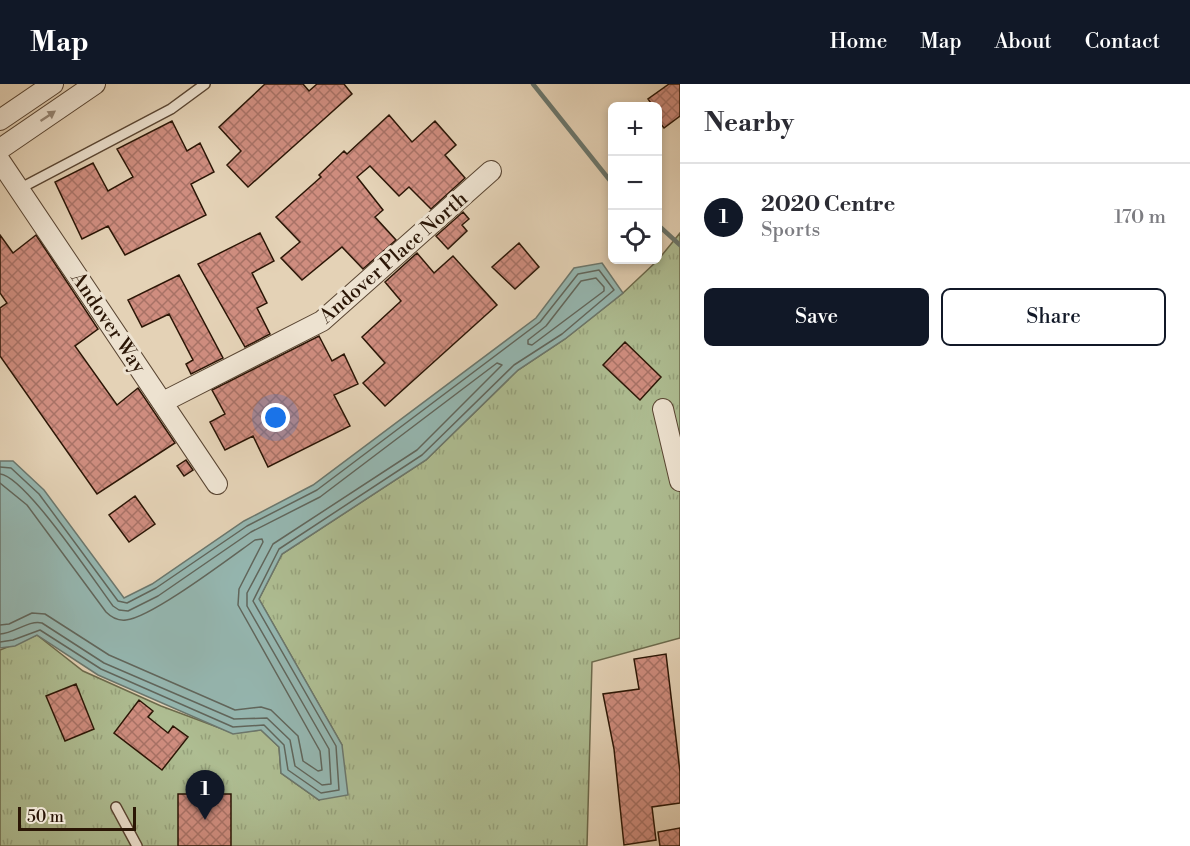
<!DOCTYPE html>
<meta charset="utf-8">
<style>
:root{--surface:#fff;--page:#f7f7f7;--text:#2b2b33;--muted:#7c7c81;--line:#e1e1e2;--accent:#111827}
body{margin:0;font-family:"Libre Bodoni",serif;background:var(--page);color:var(--text)}
.controls{position:absolute;right:18px;top:18px;display:grid;overflow:hidden;border-radius:9px;box-shadow:0 3px 9px #0003}
.controls button{width:54px;height:54px;display:grid;place-items:center;padding:0;border:0;border-bottom:2px solid var(--line);background:var(--surface);color:var(--text);font:30px sans-serif}
.scale{position:absolute;left:18px;bottom:15px;width:118px;box-sizing:border-box;padding-left:6px;border:3px solid #2b1606;border-top:0;font-size:16px;line-height:21px;white-space:nowrap;color:#2b1606;-webkit-text-stroke:4px #ede2d0;paint-order:stroke}
.you{position:absolute;left:276px;top:334px;width:21px;height:21px;margin:-15px;border:4px solid #fff;border-radius:50%;background:#1a73e8;box-shadow:0 0 0 9px #1a73e833}
.badge{display:grid;place-items:center;width:39px;height:39px;border-radius:50%;background:var(--accent);color:#fff;font-size:20px;font-weight:700}
.pin{position:absolute;translate:-50% -50px;filter:drop-shadow(0 2px 3px #0008)}
.pin::after{content:'';position:absolute;top:32px;width:21px;height:18px;background:inherit;clip-path:polygon(0 0,100% 0,50% 100%)}
.list{margin:0;padding:0;list-style:none}
h2{display:flex;justify-content:space-between;align-items:center;height:78px;margin:0;padding:0 24px;font-size:26px}
h2 small{font-size:20px;font-weight:400;color:var(--muted)}
.list li{display:grid;grid-template-columns:39px 1fr auto;gap:18px;align-items:center;box-sizing:border-box;height:108px;padding:0 24px;border-top:2px solid var(--line)}
.list b{display:block;font-size:22px;white-space:nowrap}
.list p{margin:0;font-size:20px;white-space:nowrap;color:var(--muted)}
.list em{font-size:20px;font-style:normal;color:var(--muted)}
.actions{display:flex;gap:12px;padding:18px 24px}
.actions a{flex:1;padding:14px 0;border:2px solid var(--accent);border-radius:9px;text-align:center;font-size:21px;color:var(--accent)}
.actions .main{background:var(--accent);color:#fff}
.icon{flex:none;width:33px;height:33px;fill:none;stroke:currentColor;stroke-width:2;stroke-linecap:round;stroke-linejoin:round}
.map{position:relative;flex:none;width:680px;height:762px;overflow:hidden}
header{display:flex;align-items:center;gap:36px;box-sizing:border-box;height:84px;padding:0 30px;background:var(--accent);color:#fff}
header strong{font-size:28px}
nav{display:flex;gap:33px;margin-inline-start:auto;font-size:21px}
main{display:flex}
aside{flex:1;background:var(--surface)}
.map>svg:first-child{display:block}
.grass{fill:url(#grass-tufts);stroke:#6c6a4c;stroke-width:1.5}
.water{fill:#95b7b1;stroke:#6b776d;stroke-width:1.5}
.lines{fill:none;stroke-linecap:round;stroke-linejoin:round}
.shore{stroke:#60665c;stroke-width:1.5}
.stream{stroke:#6b776d;stroke-width:4.5}
.building{fill:url(#building-cross-hatch);stroke:#2b1606;stroke-width:1.5}
.lane-casing{stroke:#594532;stroke-width:12}
.street-casing{stroke:#594532;stroke-width:22}
.lane{stroke:#ede2d0;stroke-width:9}
.street{stroke:#ede2d0;stroke-width:20}
.oneway{fill:#968675}
.labels{text-anchor:middle;stroke-width:6;stroke-linejoin:round;paint-order:stroke}
.street-label{font-size:20px;fill:#2b1606;stroke:#ede2d0}
</style>
<header>
<strong>Map</strong>
<nav><a>Home</a><a>Map</a><a>About</a><a>Contact</a></nav>
</header>
<main>
<div class="map">
<svg width="680" height="762" viewBox="0 0 680 762">
<defs>
<pattern id="grass-tufts" width="24" height="20" patternUnits="userSpaceOnUse" patternTransform="scale(1.5)"><rect width="24" height="20" fill="#aebd92"/><path d="M3 7l-1-3M5 7V3M7 7l1-3M15 17l-1-3M17 17v-4M19 17l1-3" fill="none" stroke="#96a27c"/></pattern>
<pattern id="building-cross-hatch" width="8" height="8" patternUnits="userSpaceOnUse" patternTransform="scale(1.5)"><rect width="8" height="8" fill="#cf8d7f"/><path d="M0 0l8 8M0 8l8-8" fill="none" stroke="#a87266"/></pattern>
</defs>
<rect width="100%" height="100%" fill="#e4d2b6"/>
<filter id="stains"><feTurbulence type="fractalNoise" baseFrequency=".00333" numOctaves="4"/><feColorMatrix values="0 0 0 0 .2 0 0 0 0 .09 0 0 0 0 .02 0 0 0 .5 -.17"/></filter>
<radialGradient id="worn" r=".72"><stop offset=".6" stop-color="#630" stop-opacity="0"/><stop offset="1" stop-color="#630" stop-opacity=".3"/></radialGradient>
<path class="grass" d="M 680,149 L 680,554 L 592,578 L 587,762 L 0,762 L 0,566 L 37,551 L 83,587 L 161,622 L 233,649 L 261,646 L 279,663 L 281,689 L 319,716 L 342,661 L 259,515 L 282,470 L 426,376 L 518,286 L 565,255 L 623,209 L 658,176 Z"/>
<path class="water" d="M 602,179 L 623,209 L 565,255 L 518,286 L 426,376 L 282,470 L 259,515 L 342,661 L 348,711 L 319,716 L 281,689 L 279,663 L 261,646 L 233,650 L 98,591 L 37,551 L 15,562 L 0,564 L 0,377 L 13,377 L 44,406 L 124,514 L 152,500 L 244,437 L 313,401 L 536,234 L 574,184 Z"/>
<g class="lines">
<path class="shore" d="M 596,194 L 604,203 L 604,207 L 532,261 L 528,260 L 528,256 L 546,242 L 581,197 Z
M 0,383 L 11,384 L 39,410 L 118,517 L 127,519 L 156,504 L 247,442 L 317,406 L 540,238 L 578,190 L 599,186 L 614,206 L 562,250 L 514,281 L 422,371 L 279,465 L 253,517 L 336,662 L 339,706 L 321,709 L 288,686 L 284,661 L 264,641 L 233,643 L 101,585 L 40,546 L 13,556 L 0,558
M 0,390 C 25,392 95,498 113,522 L 119,526 L 128,527 L 158,512 L 251,448 L 320,413 L 497,279 L 502,281 L 417,366 L 273,460 L 247,509 L 247,522 L 329,665 L 331,700 L 322,701 L 295,682 L 290,656 L 267,634 L 234,635 L 104,579 L 42,539 C 28,536 15,549 0,550
M 0,399 L 27,421 L 106,528 C 111,533 118,537 126,536 C 151,534 231,473 255,456 L 262,455 L 263,458 L 239,505 L 238,521 L 320,667 L 322,686 L 318,687 L 303,677 L 298,652 L 271,626 L 261,623 L 235,626 L 109,571 L 45,530 L 32,529 L 9,540 L 0,541"/>
<path class="stream" d="M 533,0 L 612,99
M 658,141 L 680,161"/>
</g>
<path class="building" d="M 265,0 L 303,0 L 309,7 L 317,0 L 344,0 L 352,10 L 248,103 L 227,81 L 241,67 L 219,43 Z
M 669,0 L 680,0 L 680,32 L 664,44 L 657,35 L 657,22 L 653,22 L 648,15 Z
M 389,31 L 412,58 L 435,37 L 456,61 L 445,71 L 465,94 L 431,125 L 409,103 L 399,112 L 370,82 L 357,93 L 383,126 L 375,133 L 396,156 L 363,185 L 342,163 L 302,196 L 281,174 L 300,158 L 276,133 L 321,93 L 319,91 L 344,67 L 347,70 Z
M 172,37 L 187,67 L 200,59 L 214,88 L 191,100 L 206,131 L 125,171 L 108,142 L 82,155 L 55,98 L 93,79 L 108,107 L 133,93 L 117,65 Z
M 463,128 L 469,135 L 462,141 L 467,147 L 448,165 L 436,152 Z
M 260,149 L 274,177 L 252,189 L 267,219 L 257,224 L 270,250 L 245,263 L 198,180 Z
M 0,151 L 13,169 L 36,151 L 98,245 L 75,262 L 117,321 L 138,304 L 175,359 L 97,410 L 0,272 L 0,224 L 7,219 L 0,209 Z
M 519,159 L 539,183 L 515,205 L 492,183 Z
M 417,169 L 434,189 L 453,172 L 497,221 L 385,322 L 363,299 L 385,279 L 362,253 L 401,217 L 385,198 Z
M 179,191 L 223,274 L 191,290 L 186,280 L 193,276 L 169,230 L 142,243 L 128,216 Z
M 319,252 L 332,277 L 344,270 L 358,300 L 334,311 L 350,342 L 268,383 L 253,352 L 225,366 L 210,338 L 225,330 L 212,306 Z
M 625,258 L 661,293 L 640,316 L 603,281 Z
M 186,376 L 193,386 L 184,392 L 177,382 Z
M 135,412 L 155,440 L 129,458 L 109,431 Z
M 666,570 L 680,688 L 680,719 L 652,723 L 656,756 L 624,761 L 614,665 L 603,610 L 639,605 L 634,575 Z
M 76,600 L 94,645 L 65,657 L 46,612 Z
M 139,616 L 153,627 L 148,633 L 168,649 L 173,642 L 188,653 L 162,686 L 114,649 Z
M 178,710 L 231,710 L 231,762 L 178,762 Z
M 680,744 L 680,762 L 660,762 L 658,748 Z"/>
<g class="lines">
<defs>
<path id="lane" d="M 19,105 L 171,25 L 205,0
M 116,723 L 137,762"/>
<path id="street" d="M 0,36 L 53,0
M 0,65 L 95,0
M 0,77 L 217,400
M 163,318 L 322,237 L 491,87
M 663,325 L 680,397"/>
</defs>
<use href="#lane" class="lane-casing"/>
<use href="#street" class="street-casing"/>
<use href="#lane" class="lane"/>
<use href="#street" class="street"/>
</g>
<defs><path id="oneway-solid" d="M-6-.8H1V-3.2L6.5 0L1 3.2V.8H-6Z" transform="scale(1.5)"/></defs>
<use class="oneway" href="#oneway-solid" transform="translate(48 32) rotate(-34)"/>
<g class="labels">
<g class="street-label">
<text transform="translate(393 173) rotate(-41)" y="7">Andover Place North</text>
<text transform="translate(109 238) rotate(56)" y="7">Andover Way</text>
</g>
</g>
<rect width="100%" height="100%" filter="url(#stains)"/>
<rect width="100%" height="100%" fill="url(#worn)"/>
</svg>
<div class="controls">
<button>+</button>
<button>−</button>
<button><svg class="icon" aria-label="locate" viewBox="0 0 24 24"><circle cx="12" cy="12" r="6"/><path d="M12 2v4M12 18v4M2 12h4M18 12h4"/></svg></button>
</div>
<div class="scale">50 m</div>
<div class="you"></div>
<div class="pin badge" style="left:205px;top:736px">1</div>
</div>
<aside>
<h2>Nearby<small></small></h2>
<ul class="list">
<li><span class="badge">1</span><div><b>2020 Centre</b><p>Sports</p></div><em>170 m</em></li>
</ul>
<div class="actions"><a class="main">Save</a><a>Share</a></div>
</aside>
</main>
